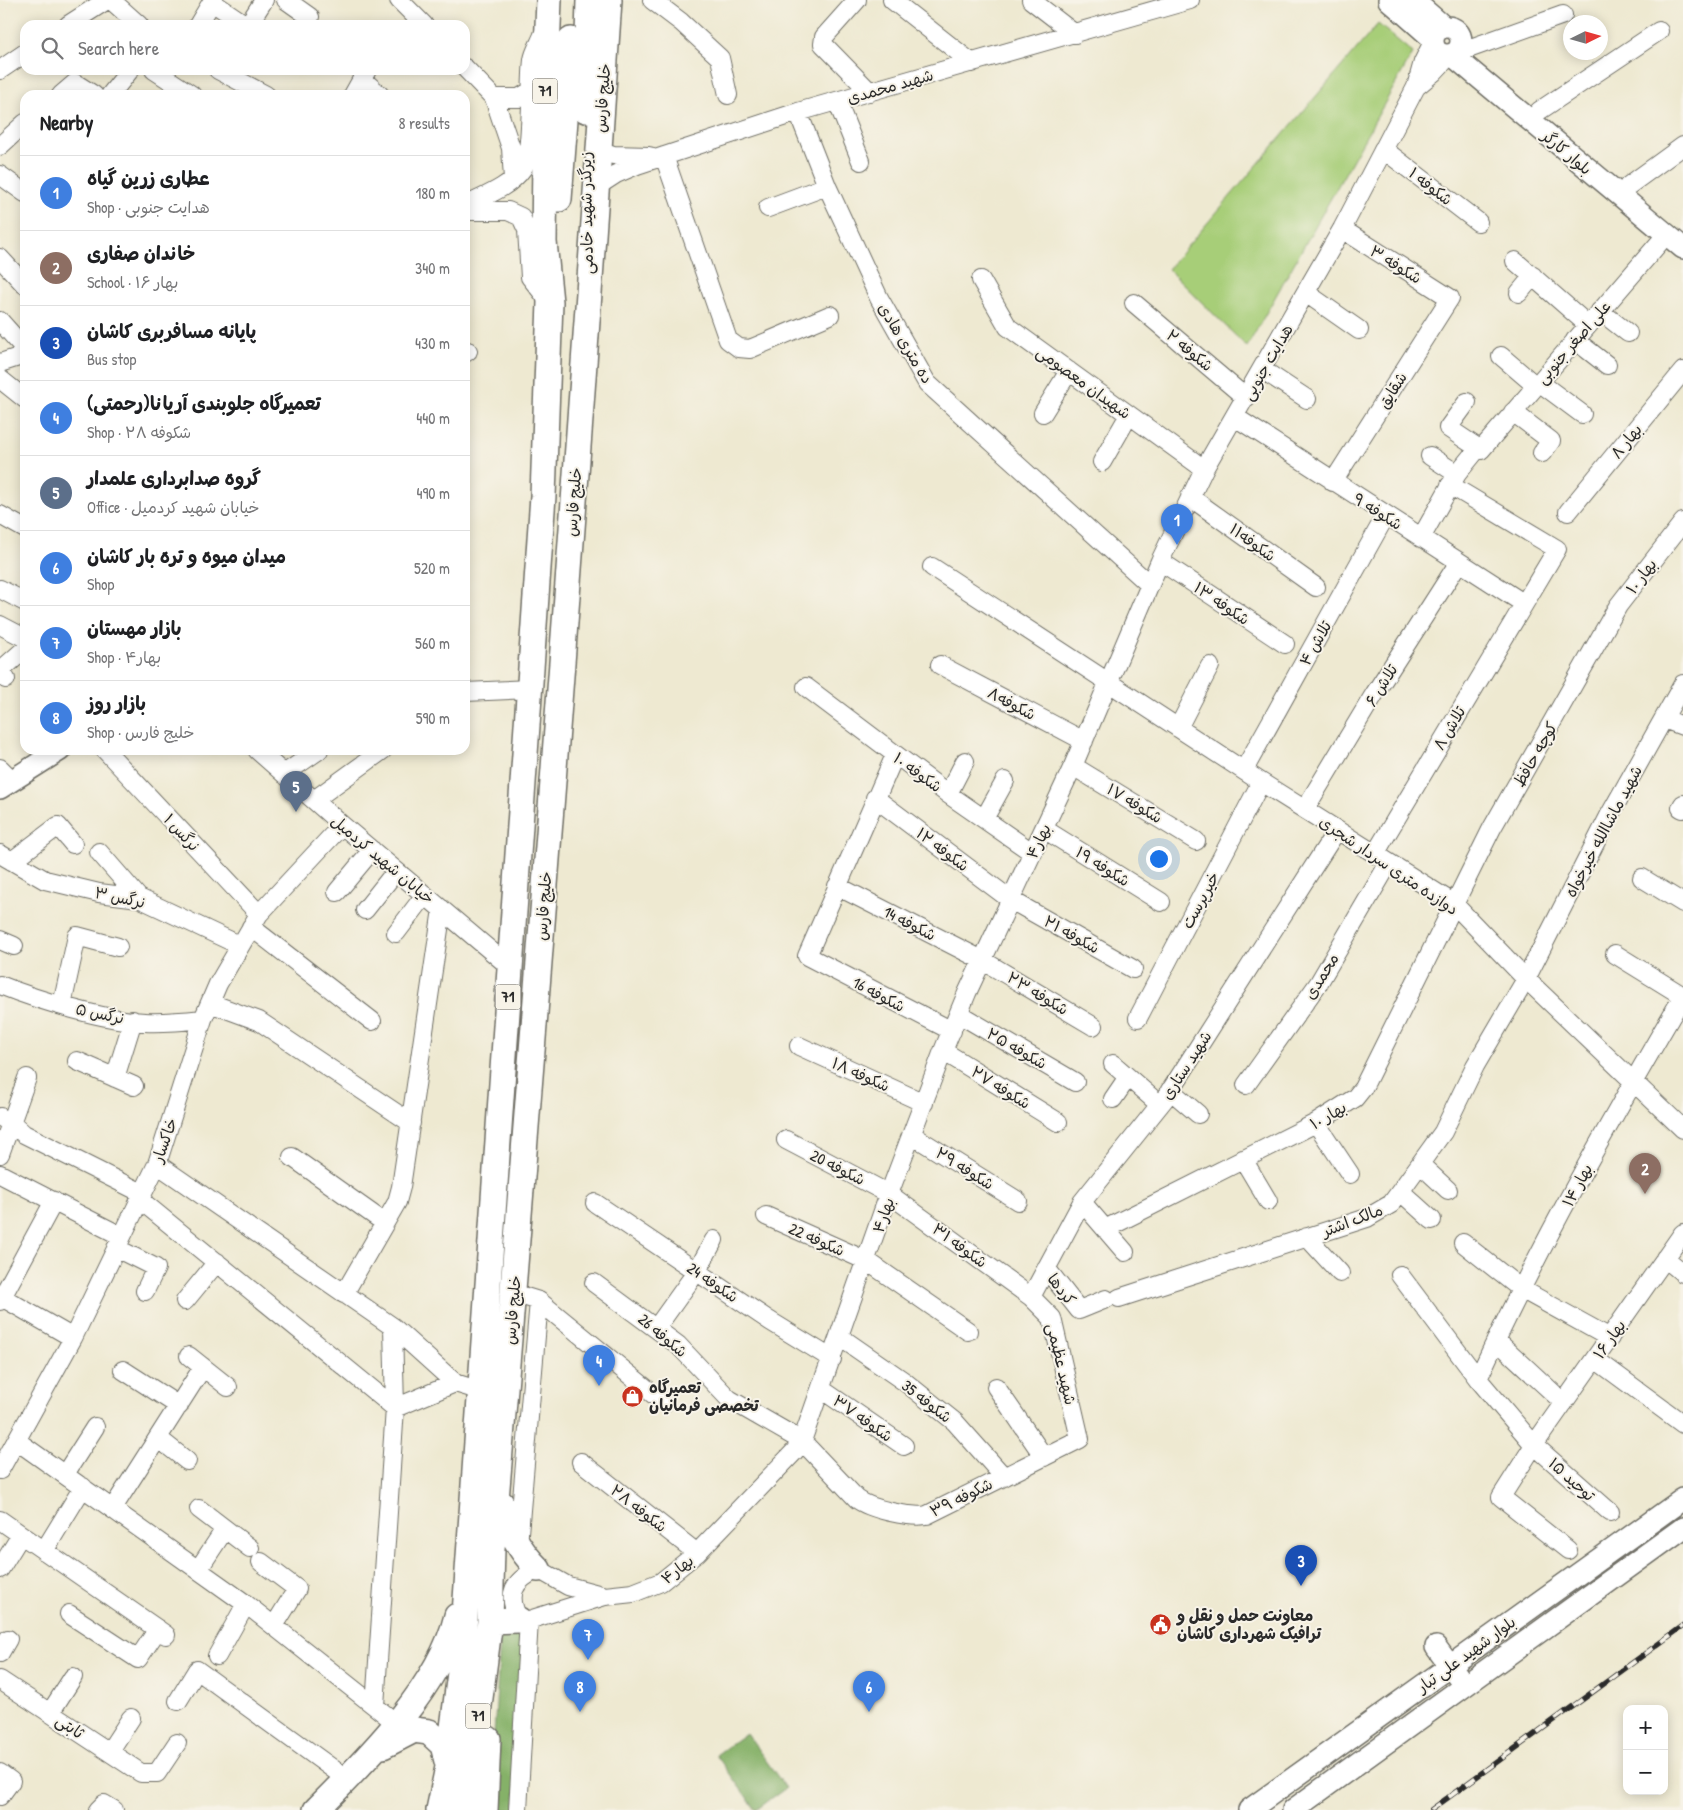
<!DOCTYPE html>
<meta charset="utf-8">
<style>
:root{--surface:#fff;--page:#f6f6f6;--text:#202124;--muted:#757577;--line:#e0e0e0;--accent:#c8321e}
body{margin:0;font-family:"Patrick Hand","Playpen Sans Arabic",sans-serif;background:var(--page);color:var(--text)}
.controls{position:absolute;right:15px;bottom:15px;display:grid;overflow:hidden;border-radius:10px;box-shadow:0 2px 12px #0003}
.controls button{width:45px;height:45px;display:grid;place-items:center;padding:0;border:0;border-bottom:1px solid var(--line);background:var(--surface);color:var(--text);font:25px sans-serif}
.compass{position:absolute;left:1563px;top:15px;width:45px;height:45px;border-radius:50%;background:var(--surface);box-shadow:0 2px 12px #0003;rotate:85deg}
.you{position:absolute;left:1158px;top:858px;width:18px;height:18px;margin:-12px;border:4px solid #fff;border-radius:50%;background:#1a73e8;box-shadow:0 0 0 8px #1a73e833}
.badge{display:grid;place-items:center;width:32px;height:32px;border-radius:50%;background:var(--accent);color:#fff;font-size:16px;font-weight:700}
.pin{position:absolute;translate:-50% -41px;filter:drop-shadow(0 1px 2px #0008)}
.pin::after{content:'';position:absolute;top:26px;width:18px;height:15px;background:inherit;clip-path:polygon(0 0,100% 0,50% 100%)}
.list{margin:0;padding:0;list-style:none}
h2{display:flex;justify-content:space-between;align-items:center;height:65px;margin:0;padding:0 20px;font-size:21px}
h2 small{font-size:16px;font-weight:400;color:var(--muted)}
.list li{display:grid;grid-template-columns:32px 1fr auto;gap:15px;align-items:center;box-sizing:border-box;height:75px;padding:0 20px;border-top:1px solid var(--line)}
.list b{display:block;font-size:19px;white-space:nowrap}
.list p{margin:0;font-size:16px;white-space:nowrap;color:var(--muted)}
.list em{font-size:16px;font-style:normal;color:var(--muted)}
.icon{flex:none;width:28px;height:28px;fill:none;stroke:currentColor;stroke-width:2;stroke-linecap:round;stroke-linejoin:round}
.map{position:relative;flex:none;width:1683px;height:1810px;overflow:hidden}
.search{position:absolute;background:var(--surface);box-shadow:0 2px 12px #0003;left:20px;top:20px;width:450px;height:55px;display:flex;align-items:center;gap:12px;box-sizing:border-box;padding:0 18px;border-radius:15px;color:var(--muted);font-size:19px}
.panel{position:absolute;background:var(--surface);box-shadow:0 2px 12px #0003;left:20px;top:90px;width:450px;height:665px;border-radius:15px}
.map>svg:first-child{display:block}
.green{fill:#a7ce78;stroke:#697c52}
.forest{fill:#85b168;stroke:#586e4a}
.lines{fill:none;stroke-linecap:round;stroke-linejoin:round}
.minor-casing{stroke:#6f6e65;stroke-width:20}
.major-casing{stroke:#6f6e65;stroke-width:24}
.highway-casing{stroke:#6f6e65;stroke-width:28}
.minor{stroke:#fff;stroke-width:18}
.major{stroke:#fff;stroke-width:21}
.highway{stroke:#fff;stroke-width:25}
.rail-casing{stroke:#2b2b2b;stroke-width:5.5}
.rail{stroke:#f7f3e8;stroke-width:4;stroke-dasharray:11;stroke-linecap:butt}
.labels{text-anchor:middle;stroke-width:4;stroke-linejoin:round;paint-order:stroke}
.shield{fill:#f7f3e8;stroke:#686764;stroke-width:1}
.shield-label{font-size:15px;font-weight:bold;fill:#2b2b2b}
.street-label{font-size:16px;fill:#2b2b2b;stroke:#f7f3e8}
.poi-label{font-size:16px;font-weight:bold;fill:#2b2b2b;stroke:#f7f3e8;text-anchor:start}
</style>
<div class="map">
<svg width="1683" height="1810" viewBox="0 0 1683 1810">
<rect width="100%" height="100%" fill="#f7f3e8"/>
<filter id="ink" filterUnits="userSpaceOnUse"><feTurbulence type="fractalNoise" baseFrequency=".02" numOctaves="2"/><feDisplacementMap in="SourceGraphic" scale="10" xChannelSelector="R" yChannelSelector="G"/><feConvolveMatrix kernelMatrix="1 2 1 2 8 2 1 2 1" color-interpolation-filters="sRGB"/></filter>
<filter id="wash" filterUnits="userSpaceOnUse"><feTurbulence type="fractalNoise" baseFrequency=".0096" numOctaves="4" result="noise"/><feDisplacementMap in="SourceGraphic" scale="20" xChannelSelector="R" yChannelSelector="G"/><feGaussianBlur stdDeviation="1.12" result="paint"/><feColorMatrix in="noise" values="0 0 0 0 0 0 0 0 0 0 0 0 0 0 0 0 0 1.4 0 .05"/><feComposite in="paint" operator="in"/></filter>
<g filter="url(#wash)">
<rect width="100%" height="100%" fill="#eee9d1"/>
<path class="green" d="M 1378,24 L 1413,53 L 1247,347 L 1168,269 Z"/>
<path class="forest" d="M 501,1627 L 525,1627 L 515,1810 L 489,1810 Z
M 746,1733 L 786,1788 L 756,1810 L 716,1755 Z"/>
</g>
<g filter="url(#ink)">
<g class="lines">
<defs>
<path id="minor" d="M 111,0 L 139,25
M 286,0 L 310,17
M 399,0 L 424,25
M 652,0 L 681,22 L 720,58 L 728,95
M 857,0 L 824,37 L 823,44 L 870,92
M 892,0 L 972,63
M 1031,0 L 1075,34
M 212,2 L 246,25
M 68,25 L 107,0
M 198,25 L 213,0
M 248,25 L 264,0
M 1468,49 L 1563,15
M 465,68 L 494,98 L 511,148 L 513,179
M 0,70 L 25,53
M 154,70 L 192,95
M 218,70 L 266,95
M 362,79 L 380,95
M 1416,87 L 1434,72 L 1449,56
M 61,95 L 75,83 L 94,95
M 110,95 L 130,70
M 353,95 L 367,70
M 494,98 L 519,98 L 531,91
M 837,101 L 861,161
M 1539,111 L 1659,31
M 798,112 L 827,186 L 879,298 L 927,383 L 1150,585
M 0,146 L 25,123
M 1383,149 L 1478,222
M 599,150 L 613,155 L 649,156
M 664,156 L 728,340 L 739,348 L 750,349 L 830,315
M 0,175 L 25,193
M 1628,186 L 1683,146
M 596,187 L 616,174 L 637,165 L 798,112 L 1190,0
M 465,206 C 485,196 510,187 523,168 C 533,153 530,82 533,60 C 534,52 540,43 543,35
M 768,208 L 827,186
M 465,211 L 508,211 L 521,217 L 527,230 L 530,277 L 549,301
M 0,258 L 25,285
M 1515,261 L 1588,325
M 981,280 L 1008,327 L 1204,469
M 1306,293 L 1359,330
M 1519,293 L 1533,276
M 1134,303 L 1246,398
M 1600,311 L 1628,333
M 0,321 L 25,349
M 1575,340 L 1607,365
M 465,353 L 468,351
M 1501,356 L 1536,386
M 0,363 L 25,355
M 1263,370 L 1307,399
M 0,379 L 25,399
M 1539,382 L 1582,414
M 1467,402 L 1448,428 L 1481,450 L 1666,235
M 1513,412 L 1551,441 L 1542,453
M 1043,413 L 1069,371
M 1235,417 L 1523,603
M 1430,456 L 1457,474
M 1102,462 L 1129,415
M 1333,482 L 1450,298 L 1342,229
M 1190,497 L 1316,587
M 1568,512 L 1683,371
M 0,515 L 25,529
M 1421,538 L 1457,474 L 1474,453
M 1160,561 L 1285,644
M 932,567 L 1261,782 L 1453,903 L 1526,979 L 1683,1129
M 0,589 L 25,602
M 0,625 L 25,638
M 940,665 L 1084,741
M 6,679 L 0,671 L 25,649
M 806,687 L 948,794 L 1033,853
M 465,692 L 530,689
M 1664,719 L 1683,726
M 1178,728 L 1210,666
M 105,750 L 259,914
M 257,750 L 342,825 L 510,967
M 895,755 L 807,956 L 952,1031
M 1073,766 L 1196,841
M 0,768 L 12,780
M 1244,770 L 1386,515
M 284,774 L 319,750
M 948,794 L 965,761
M 875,798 L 1011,900 L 1133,969
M 314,800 L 383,750
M 1683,804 L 1681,808 L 1683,809
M 1305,809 L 1375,693 L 1459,562
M 984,819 L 1005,781
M 1044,829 L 1161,902
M 99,852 L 139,898
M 0,854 L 45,880 L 99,893 L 139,898 L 239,945
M 1375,854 L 1557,549 L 1450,485
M 12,861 L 58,826 L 73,844
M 1642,878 L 1683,903
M 837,886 L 982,960 L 1093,1026
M 337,892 L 372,850
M 365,910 L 396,871
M 251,927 L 372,1021
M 396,933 L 425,895
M 0,940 L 14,946
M 1615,954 L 1683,996
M 0,985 C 37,1000 107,1021 145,1022 C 165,1023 184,1021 203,1019
M 210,1003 L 259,1021 L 411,1123
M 62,1005 L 77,936 L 118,947
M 959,1014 L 1075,1082
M 1138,1018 L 1261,782
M 799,1046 L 924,1103
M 943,1051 L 1058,1122
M 77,1061 L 134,1086
M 1113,1064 L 1160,1105
M 115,1078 L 133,1020
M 1246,1085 L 1318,984 L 1389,863
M 1170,1090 L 1198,1114
M 1113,1099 L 1128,1077
M 0,1117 L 12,1123 L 24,1134 L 142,1193
M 1316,1123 L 1350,1174
M 912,1135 L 1018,1201
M 0,1154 L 27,1078
M 292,1157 L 385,1223
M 1243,1159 L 1268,1201
M 157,1164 L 393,1327 L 455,1383 L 481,1391
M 1421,1165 L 1448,1190
M 0,1174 L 121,1236
M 1401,1192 L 1432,1220
M 139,1199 L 395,1408 L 455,1383
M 1082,1202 L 1125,1252
M 595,1203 L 770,1321 L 832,1359
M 766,1216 L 867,1261 L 968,1331
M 1105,1229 L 1316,1123 L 1355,1098 L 1363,1088 L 1492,828 L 1618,606 L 1683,522
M 1307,1237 L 1340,1273
M 1463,1243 L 1521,1289 L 1610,1338
M 116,1248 L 156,1268 L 145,1291
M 1665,1258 L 1683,1273
M 1046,1268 L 1079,1310 L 1106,1299
M 1400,1275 L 1478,1379 L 1534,1445 L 1501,1497 L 1568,1550
M 594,1283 L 678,1345 L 729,1399 L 802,1441 L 857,1499 C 870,1509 910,1518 927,1515 L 1080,1439 L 1052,1318 L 1031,1297 L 889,1194 L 786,1140
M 513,1293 L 539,1301 L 664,1403
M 344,1294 L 397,1202 L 401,1187 L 442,909
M 0,1296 L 73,1338
M 1031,1297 L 1082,1202 L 1167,1096 L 1337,830
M 1119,1298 L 1367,1218 L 1391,1204 L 1443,1132 L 1475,1066 L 1526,979 L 1609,816 L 1683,684
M 0,1301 L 54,1201
M 185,1301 L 217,1262
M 657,1327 L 697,1271 L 714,1240
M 840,1337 L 905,1382 L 955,1422 L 1004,1477
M 1496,1340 L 1564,1403
M 189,1356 L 228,1387
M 1595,1359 L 1683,1424
M 123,1370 L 179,1406
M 1478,1379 C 1538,1248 1610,1121 1683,996
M 996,1387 L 1044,1457
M 821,1389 L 904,1446
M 158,1438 L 187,1461
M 17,1441 L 246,1604 L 396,1723
M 581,1462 L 697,1553
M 0,1470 L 73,1338 L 157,1164 L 203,1019 L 218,984 L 259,914 L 342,825
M 65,1474 L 95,1427
M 113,1508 L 203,1367
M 199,1509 L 250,1548
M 1610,1512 L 1534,1445 L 1683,1233
M 0,1520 L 166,1635
M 518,1545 L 539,1301
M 44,1551 L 83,1487
M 261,1562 L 297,1589 L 274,1626
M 0,1569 L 21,1535
M 198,1570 L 225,1529
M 605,1596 L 568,1586 L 538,1569 C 513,1581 506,1594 519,1620 L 529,1620 L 605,1596 L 633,1593 L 661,1582 L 697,1553 L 794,1452 L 802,1441 L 889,1194 L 943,1051 L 967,993 L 1073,766 L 1160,561 L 1204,469 L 1342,229 L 1416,87 L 1423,62 L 1432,44
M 69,1614 L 138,1659 L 158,1629
M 0,1653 L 8,1639
M 217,1656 L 246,1604
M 0,1680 L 141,1773 L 157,1773 L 177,1743
M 178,1701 L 197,1670 L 347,1779
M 375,1706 L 395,1408 L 393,1327
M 50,1713 L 73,1677
M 109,1752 L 131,1718
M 0,1773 L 11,1781 L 0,1796
M 98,1810 L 104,1804 L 114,1810
M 518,1810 L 529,1620"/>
<path id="major" d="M 1389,0 L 1432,38
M 1413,0 L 1444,27
M1433 41a14 14 0 1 1 28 0a14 14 0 1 1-28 0Z
M 1452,55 L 1683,248
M 0,788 L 60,750
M 1436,1647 L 1458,1677
M 1249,1810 L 1683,1499
M 1293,1810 L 1683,1528"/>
<path id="highway" d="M 586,110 L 589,0
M 559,199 L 571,40
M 501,1503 C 508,1530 519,1550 538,1569
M 490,1621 L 519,1620
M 383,1746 L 414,1730 L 429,1732 L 443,1745 L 448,1765
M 316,1810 C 367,1759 440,1687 457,1616
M 439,1810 L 448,1767 L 462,1657 L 543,496 L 550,302 L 544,242 L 546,75 L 549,0
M 460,1810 L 473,1752 L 490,1621 L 492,1549 C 534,1033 575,517 609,0
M 485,1810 L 488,1739"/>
</defs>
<use href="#minor" class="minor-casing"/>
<use href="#major" class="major-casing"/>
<use href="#highway" class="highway-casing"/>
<use href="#minor" class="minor"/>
<use href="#major" class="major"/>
<use href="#highway" class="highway"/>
<defs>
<path id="rail" d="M 1431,1810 L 1683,1626"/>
</defs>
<use href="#rail" class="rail-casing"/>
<use href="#rail" class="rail"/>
</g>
</g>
<defs>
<symbol id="shop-disc" viewBox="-11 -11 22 22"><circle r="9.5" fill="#c8321e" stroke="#f7f3e8"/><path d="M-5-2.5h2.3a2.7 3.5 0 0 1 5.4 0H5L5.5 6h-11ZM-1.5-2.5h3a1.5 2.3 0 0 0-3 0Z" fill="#fff"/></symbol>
<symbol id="civic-disc" viewBox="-11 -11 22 22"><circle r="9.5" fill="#c8321e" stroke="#f7f3e8"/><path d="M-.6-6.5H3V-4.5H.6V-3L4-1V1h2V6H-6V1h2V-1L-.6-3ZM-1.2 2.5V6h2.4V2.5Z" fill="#fff"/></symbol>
</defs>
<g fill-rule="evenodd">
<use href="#shop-disc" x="620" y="1384" width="25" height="25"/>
<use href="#civic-disc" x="1148" y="1612" width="25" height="25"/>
</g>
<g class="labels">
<g class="shield">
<rect x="532.5" y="78.5" width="25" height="25" rx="4"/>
<rect x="495.5" y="984.5" width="25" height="25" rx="4"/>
<rect x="465.5" y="1703.5" width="25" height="25" rx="4"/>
</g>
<g class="shield-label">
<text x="545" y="96">71</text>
<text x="508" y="1002">71</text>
<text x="478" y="1721">71</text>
</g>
<g class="street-label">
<text transform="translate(890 86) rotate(-16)" y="6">شهید محمدی</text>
<text transform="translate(602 98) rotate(-86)" y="6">خلیج فارس</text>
<text transform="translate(1567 152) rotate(40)" y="6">بلوار کارگر</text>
<text transform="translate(1431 186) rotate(38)" y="6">شکوفه ۱</text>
<text transform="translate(586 213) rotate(-91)" y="6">زیرگذر شهید خادمی</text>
<text transform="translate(1396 264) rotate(32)" y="6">شکوفه ۳</text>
<text transform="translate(1573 342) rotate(-49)" y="6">علی اصغر جنوبی</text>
<text transform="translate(906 343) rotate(59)" y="6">ده متری هادی</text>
<text transform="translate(1190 350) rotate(40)" y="6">شکوفه ۲</text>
<text transform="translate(1267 362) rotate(-60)" y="6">هدایت جنوبی</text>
<text transform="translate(1084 382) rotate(36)" y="6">شهیدان معصومی</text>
<text transform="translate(1392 390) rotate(-58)" y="6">شقایق</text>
<text transform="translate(1626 441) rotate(-51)" y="6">بهار ۸</text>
<text transform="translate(573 502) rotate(-86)" y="6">خلیج فارس</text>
<text transform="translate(1378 511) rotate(32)" y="6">شکوفه ۹</text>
<text transform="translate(1253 542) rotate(36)" y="6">شکوفه۱۱</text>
<text transform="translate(1641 576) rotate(-53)" y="6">بهار ۱۰</text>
<text transform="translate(1222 603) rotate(34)" y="6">شکوفه ۱۳</text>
<text transform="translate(1315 643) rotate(-61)" y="6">تلاش ۴</text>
<text transform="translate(1381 685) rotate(-58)" y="6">تلاش ۶</text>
<text transform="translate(1012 703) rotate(28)" y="6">شکوفه۸</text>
<text transform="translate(1449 728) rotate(-60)" y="6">تلاش ۸</text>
<text transform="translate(1535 754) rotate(-60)" y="6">کوچه حافظ</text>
<text transform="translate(918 772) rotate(36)" y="6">شکوفه ۱۰</text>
<text transform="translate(1135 803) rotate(31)" y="6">شکوفه ۱۷</text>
<text transform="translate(1603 831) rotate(-62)" y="6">شهید ماشاالله خیرخواه</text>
<text transform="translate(182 832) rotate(47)" y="6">نرگس ۱</text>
<text transform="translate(1038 841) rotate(-65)" y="6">بهار۴</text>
<text transform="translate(943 849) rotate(37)" y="6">شکوفه ۱۲</text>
<text transform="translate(383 859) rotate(40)" y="6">خیابان شهید کردمیل</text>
<text transform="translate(1389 865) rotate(34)" y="6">دوازده متری سردار شجری</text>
<text transform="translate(1103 866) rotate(32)" y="6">شکوفه ۱۹</text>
<text transform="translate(120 897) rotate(12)" y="6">نرگس ۳</text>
<text transform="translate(1200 900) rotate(-62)" y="6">خیرپرست</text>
<text transform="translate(543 906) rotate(-86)" y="6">خلیج فارس</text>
<text transform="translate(910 923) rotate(27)" y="6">شکوفه 14</text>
<text transform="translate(1072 934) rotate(29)" y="6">شکوفه ۲۱</text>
<text transform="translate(1321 976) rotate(-58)" y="6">محمدی</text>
<text transform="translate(1038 993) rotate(31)" y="6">شکوفه ۲۳</text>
<text transform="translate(879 994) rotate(28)" y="6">شکوفه 16</text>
<text transform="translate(100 1013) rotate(12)" y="6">نرگس ۵</text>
<text transform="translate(1017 1048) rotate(30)" y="6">شکوفه ۲۵</text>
<text transform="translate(1186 1065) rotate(-57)" y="6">شهید ستاری</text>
<text transform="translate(861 1074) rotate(24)" y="6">شکوفه ۱۸</text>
<text transform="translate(1001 1087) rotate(32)" y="6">شکوفه ۲۷</text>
<text transform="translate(1328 1115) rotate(-30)" y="6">بهار ۱۰</text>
<text transform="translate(164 1140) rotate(-70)" y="6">خاکسار</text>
<text transform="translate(838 1167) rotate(27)" y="6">شکوفه 20</text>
<text transform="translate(965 1168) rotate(32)" y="6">شکوفه ۲۹</text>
<text transform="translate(1577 1185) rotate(-62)" y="6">بهار ۱۴</text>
<text transform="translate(883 1215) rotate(-71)" y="6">بهار۴</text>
<text transform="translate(1352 1220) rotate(-21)" y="6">مالک اشتر</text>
<text transform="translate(817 1239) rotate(24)" y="6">شکوفه 22</text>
<text transform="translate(960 1245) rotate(36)" y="6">شکوفه ۳۱</text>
<text transform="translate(713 1282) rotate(34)" y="6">شکوفه 24</text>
<text transform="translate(1062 1289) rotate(52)" y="6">کردها</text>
<text transform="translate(512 1310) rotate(-85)" y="6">خلیج فارس</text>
<text transform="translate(663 1335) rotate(40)" y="6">شکوفه 26</text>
<text transform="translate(1609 1339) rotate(-55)" y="6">بهار ۱۶</text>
<text transform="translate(1062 1364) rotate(77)" y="6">شهید عظیمی</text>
<text transform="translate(927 1401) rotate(38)" y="6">شکوفه 35</text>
<text transform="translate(863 1418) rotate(35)" y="6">شکوفه ۳۷</text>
<text transform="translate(1572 1479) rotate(42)" y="6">توحید ۱۵</text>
<text transform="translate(961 1497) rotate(-26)" y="6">شکوفه ۳۹</text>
<text transform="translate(639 1508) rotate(38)" y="6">شکوفه ۲۸</text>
<text transform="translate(677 1569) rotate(-38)" y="6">بهار۴</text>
<text transform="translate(1466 1654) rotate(-36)" y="6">بلوار شهید علی تبار</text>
<text transform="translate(70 1726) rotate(34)" y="6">ثابتی</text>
</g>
<g class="poi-label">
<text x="649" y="1393">تعمیرگاه<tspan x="649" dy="18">تخصصی فرمانیان</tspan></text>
<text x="1177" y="1621">معاونت حمل و نقل و<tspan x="1177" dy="18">ترافیک شهرداری کاشان</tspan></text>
</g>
</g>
</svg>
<div class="controls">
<button>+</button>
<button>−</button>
</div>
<svg class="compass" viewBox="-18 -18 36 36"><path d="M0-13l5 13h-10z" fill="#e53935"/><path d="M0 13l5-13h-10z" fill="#757577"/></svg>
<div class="you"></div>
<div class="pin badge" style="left:1177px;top:545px;background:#3f7fe0">1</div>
<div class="pin badge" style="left:1645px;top:1194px;background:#8d6e63">2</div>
<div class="pin badge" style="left:1301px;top:1586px;background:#1a4fb4">3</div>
<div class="pin badge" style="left:599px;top:1386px;background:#3f7fe0">4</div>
<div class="pin badge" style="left:296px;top:812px;background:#5c6f8a">5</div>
<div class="pin badge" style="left:869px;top:1712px;background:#3f7fe0">6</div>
<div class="pin badge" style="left:588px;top:1660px;background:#3f7fe0">7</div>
<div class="pin badge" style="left:580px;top:1712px;background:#3f7fe0">8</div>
<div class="search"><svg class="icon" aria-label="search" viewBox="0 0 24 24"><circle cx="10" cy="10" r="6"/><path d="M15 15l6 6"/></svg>Search here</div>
<section class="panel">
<h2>Nearby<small>8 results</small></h2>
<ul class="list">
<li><span class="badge" style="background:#3f7fe0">1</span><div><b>عطاری زرین گیاه</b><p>Shop · هدایت جنوبی</p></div><em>180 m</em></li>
<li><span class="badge" style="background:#8d6e63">2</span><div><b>خاندان صفاری</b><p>School · بهار ۱۶</p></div><em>340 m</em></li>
<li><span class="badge" style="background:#1a4fb4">3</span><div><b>پایانه مسافربری کاشان</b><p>Bus stop</p></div><em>430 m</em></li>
<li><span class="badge" style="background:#3f7fe0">4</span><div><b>تعمیرگاه جلوبندی آریانا(رحمتی)</b><p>Shop · شکوفه ۲۸</p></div><em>440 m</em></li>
<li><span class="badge" style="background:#5c6f8a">5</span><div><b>گروه صدابرداری علمدار</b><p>Office · خیابان شهید کردمیل</p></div><em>490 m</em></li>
<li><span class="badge" style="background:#3f7fe0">6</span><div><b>میدان میوه و تره بار کاشان</b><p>Shop</p></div><em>520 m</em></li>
<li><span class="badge" style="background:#3f7fe0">7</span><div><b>بازار مهستان</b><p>Shop · بهار۴</p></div><em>560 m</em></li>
<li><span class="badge" style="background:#3f7fe0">8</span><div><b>بازار روز</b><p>Shop · خلیج فارس</p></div><em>590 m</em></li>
</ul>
</section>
</div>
